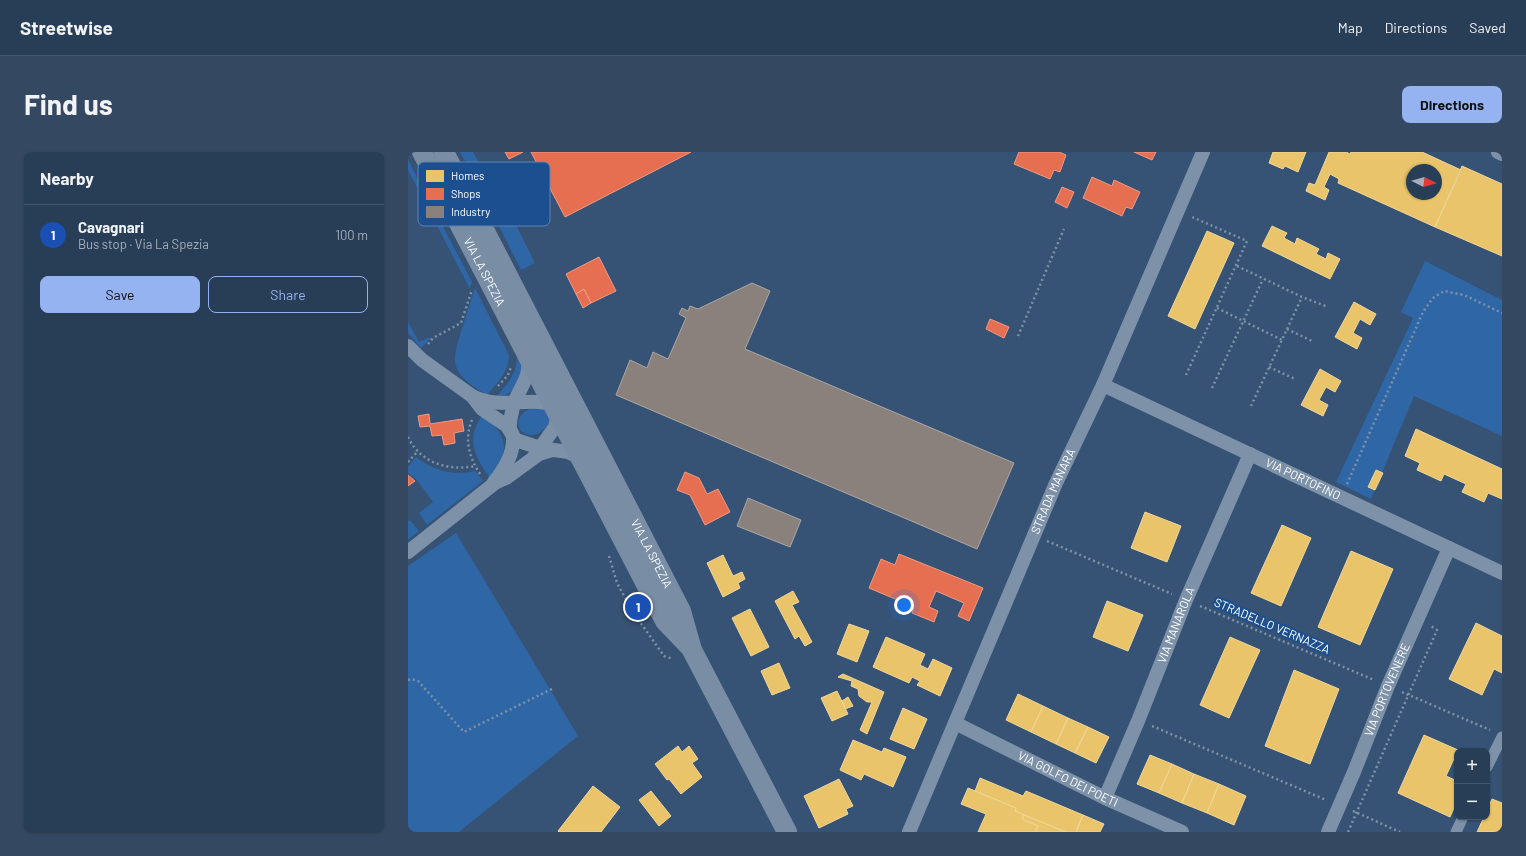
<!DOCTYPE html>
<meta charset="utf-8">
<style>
:root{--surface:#283e57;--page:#344961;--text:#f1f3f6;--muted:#a5aeba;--line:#44576d;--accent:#95b2f1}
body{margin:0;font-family:Barlow,sans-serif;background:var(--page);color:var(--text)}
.controls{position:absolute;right:12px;bottom:12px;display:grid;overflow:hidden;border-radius:8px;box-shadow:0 1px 3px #0004}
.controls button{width:36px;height:36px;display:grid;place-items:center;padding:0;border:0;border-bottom:1px solid var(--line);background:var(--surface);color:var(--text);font:20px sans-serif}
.compass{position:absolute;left:998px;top:12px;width:36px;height:36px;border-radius:50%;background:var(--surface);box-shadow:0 1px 3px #0004;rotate:96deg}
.you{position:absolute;left:496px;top:453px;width:14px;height:14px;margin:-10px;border:3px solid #fff;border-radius:50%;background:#1a73e8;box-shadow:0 0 0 6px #1a73e833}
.badge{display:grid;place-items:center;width:26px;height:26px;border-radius:50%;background:var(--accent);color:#fff;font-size:13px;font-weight:700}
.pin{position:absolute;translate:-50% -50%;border:2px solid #fff;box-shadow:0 1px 4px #0006}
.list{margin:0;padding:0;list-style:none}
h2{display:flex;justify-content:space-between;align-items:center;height:52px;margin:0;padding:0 16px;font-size:17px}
h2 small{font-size:13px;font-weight:400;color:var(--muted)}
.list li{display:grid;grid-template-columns:26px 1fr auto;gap:12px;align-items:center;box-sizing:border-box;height:60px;padding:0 16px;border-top:1px solid var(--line)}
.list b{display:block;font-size:15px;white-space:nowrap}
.list p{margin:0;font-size:13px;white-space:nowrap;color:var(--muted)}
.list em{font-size:13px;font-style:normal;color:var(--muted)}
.actions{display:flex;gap:8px;padding:12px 16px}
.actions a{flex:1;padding:9px 0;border:1px solid var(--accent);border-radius:8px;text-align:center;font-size:14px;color:var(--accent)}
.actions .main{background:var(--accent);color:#111}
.map{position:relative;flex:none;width:1094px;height:680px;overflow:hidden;border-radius:8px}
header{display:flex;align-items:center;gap:24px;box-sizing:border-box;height:56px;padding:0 20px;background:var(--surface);border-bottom:1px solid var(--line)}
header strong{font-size:19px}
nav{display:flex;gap:22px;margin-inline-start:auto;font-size:14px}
.intro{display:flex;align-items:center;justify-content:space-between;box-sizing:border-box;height:96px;padding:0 24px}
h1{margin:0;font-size:28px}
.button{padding:10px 18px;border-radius:8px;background:var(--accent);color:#111;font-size:14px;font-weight:700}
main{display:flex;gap:24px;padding:0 24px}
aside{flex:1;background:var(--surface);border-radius:8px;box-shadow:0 1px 3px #0004}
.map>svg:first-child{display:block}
.green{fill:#2f66a5}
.homes{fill:#e9c46a;stroke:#f0d697;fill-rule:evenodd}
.shops{fill:#e76f51;stroke:#ee9a85}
.industry{fill:#8a817c;stroke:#ada7a3}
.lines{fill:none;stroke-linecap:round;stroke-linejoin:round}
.path{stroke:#7d92a8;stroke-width:2.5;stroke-dasharray:2 3;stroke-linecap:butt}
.pedestrian{stroke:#7d92a8;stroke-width:11}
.minor{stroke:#7d92a8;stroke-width:14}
.secondary{stroke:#798da4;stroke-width:20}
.labels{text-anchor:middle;stroke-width:4;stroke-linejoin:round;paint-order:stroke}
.street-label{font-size:12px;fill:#fff;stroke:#1b4f8f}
.key{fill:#1b4f8f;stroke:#5f84b1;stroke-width:1}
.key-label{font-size:11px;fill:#fff}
</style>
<header>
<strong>Streetwise</strong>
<nav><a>Map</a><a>Directions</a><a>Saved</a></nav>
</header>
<div class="intro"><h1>Find us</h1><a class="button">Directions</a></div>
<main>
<aside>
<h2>Nearby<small></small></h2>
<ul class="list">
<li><span class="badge" style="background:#1a4fb4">1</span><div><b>Cavagnari</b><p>Bus stop · Via La Spezia</p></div><em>100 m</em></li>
</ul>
<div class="actions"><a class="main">Save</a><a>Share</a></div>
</aside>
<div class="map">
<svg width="1094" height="680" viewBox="0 0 1094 680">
<rect width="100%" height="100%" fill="#365274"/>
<path class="green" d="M 52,0 L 65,0 L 72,13 L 62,19 Z
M 0,8 L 64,130 L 62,137 L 0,18 Z
M 100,57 L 127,111 L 113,118 L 86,64 Z
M 1017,109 L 1094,148 L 1094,284 L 1006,244 L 963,347 L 928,330 L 1005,166 L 993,160 Z
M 67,136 L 101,203 C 101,220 90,230 79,243 C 73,240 67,236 61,231 C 40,215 47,199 54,177 C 58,163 63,149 67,136 Z
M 0,170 L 11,190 L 22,185 L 23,186 L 13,196 L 0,181 Z
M 108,198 C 110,203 114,210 114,216 C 115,230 103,245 89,244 C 101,230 112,218 108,198 Z
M 127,255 L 137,257 L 143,268 C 137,279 125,289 113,279 C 105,267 116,258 127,255 Z
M 74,263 C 91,276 103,290 91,312 C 88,316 86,321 81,325 C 66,303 58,288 74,263 Z
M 8,305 C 26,319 46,324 67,319 L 75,329 L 19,373 L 11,361 L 25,350 L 8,327 L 0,321 L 0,315 Z
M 2,368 L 11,379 L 0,388 L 0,369 Z
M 48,381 L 170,584 L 51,680 L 0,680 L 0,414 Z"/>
<path class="homes" d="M 865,0 L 898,0 L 890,20 L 877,14 L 875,17 L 861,11 Z
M 921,0 L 938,0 L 942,2 L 943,0 L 1014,0 L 1053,18 L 1027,75 L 930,31 L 931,27 L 922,22 L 916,35 L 921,38 L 917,48 L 898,39 L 901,31 L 907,33 ZM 1004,18 L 1028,18 L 1028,42 L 1004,42 Z
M 1054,14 L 1094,32 L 1094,104 L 1027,75 Z
M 864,74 L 879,81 L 876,86 L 887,92 L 889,86 L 911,97 L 908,102 L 918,107 L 920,101 L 932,107 L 922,127 L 854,94 Z
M 799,79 L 826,91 L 787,177 L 760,164 Z
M 946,150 L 968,162 L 962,173 L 952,167 L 945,181 L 954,186 L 949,197 L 927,185 Z
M 912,217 L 933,229 L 927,240 L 918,235 L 911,248 L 920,253 L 915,264 L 893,253 Z
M 1008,277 L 1094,317 L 1094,347 L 1080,341 L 1076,350 L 1054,340 L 1058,332 L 1036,322 L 1033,329 L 1009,318 L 1012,311 L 997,304 Z
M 968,318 L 975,321 L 967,338 L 960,335 Z
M 737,360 L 773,374 L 759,410 L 723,396 Z
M 874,373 L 903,386 L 873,454 L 843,441 Z
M 943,399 L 985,417 L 952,493 L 910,475 Z
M 315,403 L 325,424 L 334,420 L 337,427 L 330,431 L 332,436 L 315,445 L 299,411 Z
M 385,439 L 391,450 L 384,453 L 404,490 L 397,494 L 391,484 L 387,487 L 367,449 Z
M 699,449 L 735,463 L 720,499 L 685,485 Z
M 342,457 L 361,495 L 343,504 L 324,466 Z
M 1068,471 L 1094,484 L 1094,521 L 1086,517 L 1074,543 L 1041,527 Z
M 441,472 L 461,479 L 449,510 L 429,502 Z
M 478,485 L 517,502 L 512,513 L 520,517 L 525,507 L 544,516 L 532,544 L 509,533 L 512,529 L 504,525 L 501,531 L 465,515 Z
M 822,485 L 852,498 L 821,566 L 792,553 Z
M 371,511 L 382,536 L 364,543 L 353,519 Z
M 886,518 L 931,537 L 902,612 L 857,594 Z
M 435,522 L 476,540 L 459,582 L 452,578 L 464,550 L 459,550 L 451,544 L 450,537 L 443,534 L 444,529 L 430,525 Z
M 429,539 L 440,562 L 424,569 L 413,546 Z
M 610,542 L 635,554 L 623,580 L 598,568 Z
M 440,545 L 445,554 L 437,557 L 434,549 Z
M 635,554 L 660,566 L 648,592 L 623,580 Z
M 495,556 L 519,567 L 506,597 L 482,587 Z
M 660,566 L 680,575 L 667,601 L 648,592 Z
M 680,575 L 701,585 L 688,611 L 667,601 Z
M 1016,583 L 1050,598 L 1038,624 L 1049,629 L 1049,649 L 1042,665 L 990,641 Z
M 445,588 L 474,600 L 476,596 L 498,605 L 485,635 L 456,622 L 453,628 L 432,618 Z
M 270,594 L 274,600 L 281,594 L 290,607 L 284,611 L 294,625 L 273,642 L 261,627 L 259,628 L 247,612 Z
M 742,603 L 764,612 L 751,641 L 729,632 Z
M 764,612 L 786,622 L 774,651 L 751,641 Z
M 786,622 L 811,632 L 799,661 L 774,651 Z
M 572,626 L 615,644 L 618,639 L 675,663 L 668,680 L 658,680 L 607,659 L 608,656 L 567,639 Z
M 431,627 L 445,654 L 438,657 L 440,662 L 411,676 L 396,644 Z
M 811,632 L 838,644 L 826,673 L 799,661 Z
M 185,634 L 212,655 L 193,680 L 151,680 L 150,679 Z
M 560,636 L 608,656 L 607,659 L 616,663 L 614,667 L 630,674 L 627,680 L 570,680 L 578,662 L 553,652 Z
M 243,639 L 263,664 L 251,674 L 231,648 Z
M 1084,647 L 1094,651 L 1094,680 L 1069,680 L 1076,665 L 1079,665 L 1079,658 Z
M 616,663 L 658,680 L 627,680 L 630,674 L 614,667 Z
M 675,663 L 696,672 L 692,680 L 668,680 Z"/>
<path class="shops" d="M 97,0 L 115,0 L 101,7 Z
M 123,0 L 283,0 L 157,65 Z
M 611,0 L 651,0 L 658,3 L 652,20 L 646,18 L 642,27 L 606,12 Z
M 726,0 L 748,0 L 744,8 Z
M 684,25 L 704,34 L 706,28 L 732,40 L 724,57 L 718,55 L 714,64 L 675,46 Z
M 654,35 L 666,40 L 659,56 L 647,50 Z
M 191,105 L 208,139 L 183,151 L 176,137 L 168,142 L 158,122 Z
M 176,137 L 183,151 L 175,156 L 168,142 Z
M 582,167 L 601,175 L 596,186 L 578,177 Z
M 21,262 L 22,272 L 54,267 L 56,279 L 46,281 L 47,291 L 36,293 L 34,283 L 24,284 L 22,274 L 12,275 L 10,264 Z
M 277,320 L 291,326 L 299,342 L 310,337 L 322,360 L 297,373 L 282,343 L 269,338 Z
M 0,323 L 7,329 L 0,334 Z
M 491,402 L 575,436 L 561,469 L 550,464 L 556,451 L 528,439 L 521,455 L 530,459 L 526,470 L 504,461 L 506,455 L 461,436 L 473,407 L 487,413 Z"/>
<path class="industry" d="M 344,131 L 362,139 L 337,197 L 606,311 L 569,397 L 208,243 L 222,208 L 239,216 L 245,200 L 260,207 L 278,166 L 271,162 L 274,156 L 280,159 L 282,154 L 290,157 Z
M 340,346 L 393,368 L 382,395 L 329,374 Z"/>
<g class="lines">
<path class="path" d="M 829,114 L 894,145 L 920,155
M 809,156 L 874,188
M 879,177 L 904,189
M 610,184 L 656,77
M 20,192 L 25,186 L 53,171 L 64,138
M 861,215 L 887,227
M 778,223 L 839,89 L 784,65
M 90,234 L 100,223 L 103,215
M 804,236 L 855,127
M 843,254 L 894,145
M 64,268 C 56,287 61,305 72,322
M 0,285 C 13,312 41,319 68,314
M 0,310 L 10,299
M 939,332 L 1015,160 L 1025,146 L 1036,139 L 1056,143 L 1094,161
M 639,389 L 764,442
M 201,404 L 209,431 L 225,460 L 256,504 L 265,507
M 792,454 L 966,528
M 0,528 L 3,527 L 10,529 L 56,580 L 146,536
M 994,540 L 1082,578
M 744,574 L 918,648
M 945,659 L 992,680
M 940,680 L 1029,478 L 1023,474"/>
<path class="pedestrian" d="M 1079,615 L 1094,585
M 1048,680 L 1055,665"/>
<g class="minor">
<path d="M 1090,0 L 1094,2"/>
<path d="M 0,194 L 14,208 L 64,244 L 74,257 L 99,274 L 107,287 L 111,289 L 132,296 L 160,300 L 168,304 L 174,310"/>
<path id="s1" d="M 695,233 L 1094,421"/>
<path d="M 64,244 C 93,259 122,243 151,254"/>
<path d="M 127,303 L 147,275 L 151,259"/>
<path d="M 86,330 C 96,318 106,302 105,285 C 105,282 103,280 102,277 C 101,270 104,261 105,255 C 110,236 123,228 120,206"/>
<path d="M 0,400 L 87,331 L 98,326 L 131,302 L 144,298"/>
<path id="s2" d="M 547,571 L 697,646 L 774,680"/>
<path id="s3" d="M 697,646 L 730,569 L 778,448 L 842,302"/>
<path id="s4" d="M 501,680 L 648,331 L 695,233 L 795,0"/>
<path id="s5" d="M 920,680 L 946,620 L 980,534 L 1041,396"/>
</g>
<g class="secondary">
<path id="s6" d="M 14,0 L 257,469 L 282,495"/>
<path id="s7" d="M 36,0 L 273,459 L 284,498 L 379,680"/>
</g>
</g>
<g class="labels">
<g class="street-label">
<text dy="4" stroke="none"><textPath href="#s6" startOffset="135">VIA LA SPEZIA</textPath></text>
<text dy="4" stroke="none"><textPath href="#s1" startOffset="221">VIA PORTOFINO</textPath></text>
<text dy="4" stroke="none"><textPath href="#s4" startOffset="370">STRADA MANARA</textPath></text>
<text dy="4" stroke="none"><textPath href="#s7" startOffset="452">VIA LA SPEZIA</textPath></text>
<text dy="4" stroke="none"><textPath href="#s3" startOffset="187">VIA MANAROLA</textPath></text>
<text transform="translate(864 474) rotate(23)" y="4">STRADELLO VERNAZZA</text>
<text dy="4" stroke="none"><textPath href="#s5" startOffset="154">VIA PORTOVENERE</textPath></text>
<text dy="4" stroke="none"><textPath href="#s2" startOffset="126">VIA GOLFO DEI POETI</textPath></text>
</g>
</g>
<rect x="10" y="10" width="132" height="64" rx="6" class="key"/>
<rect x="18" y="18" width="18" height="12" fill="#e9c46a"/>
<rect x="18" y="36" width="18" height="12" fill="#e76f51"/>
<rect x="18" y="54" width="18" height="12" fill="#8a817c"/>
<g class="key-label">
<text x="43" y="28">Homes</text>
<text x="43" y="46">Shops</text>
<text x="43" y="64">Industry</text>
</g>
</svg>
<div class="controls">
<button>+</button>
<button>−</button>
</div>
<svg class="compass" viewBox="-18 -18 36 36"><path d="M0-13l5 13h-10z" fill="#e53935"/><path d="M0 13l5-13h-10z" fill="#a5aeba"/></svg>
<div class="you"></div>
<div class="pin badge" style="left:230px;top:455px;background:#1a4fb4">1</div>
</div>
</main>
